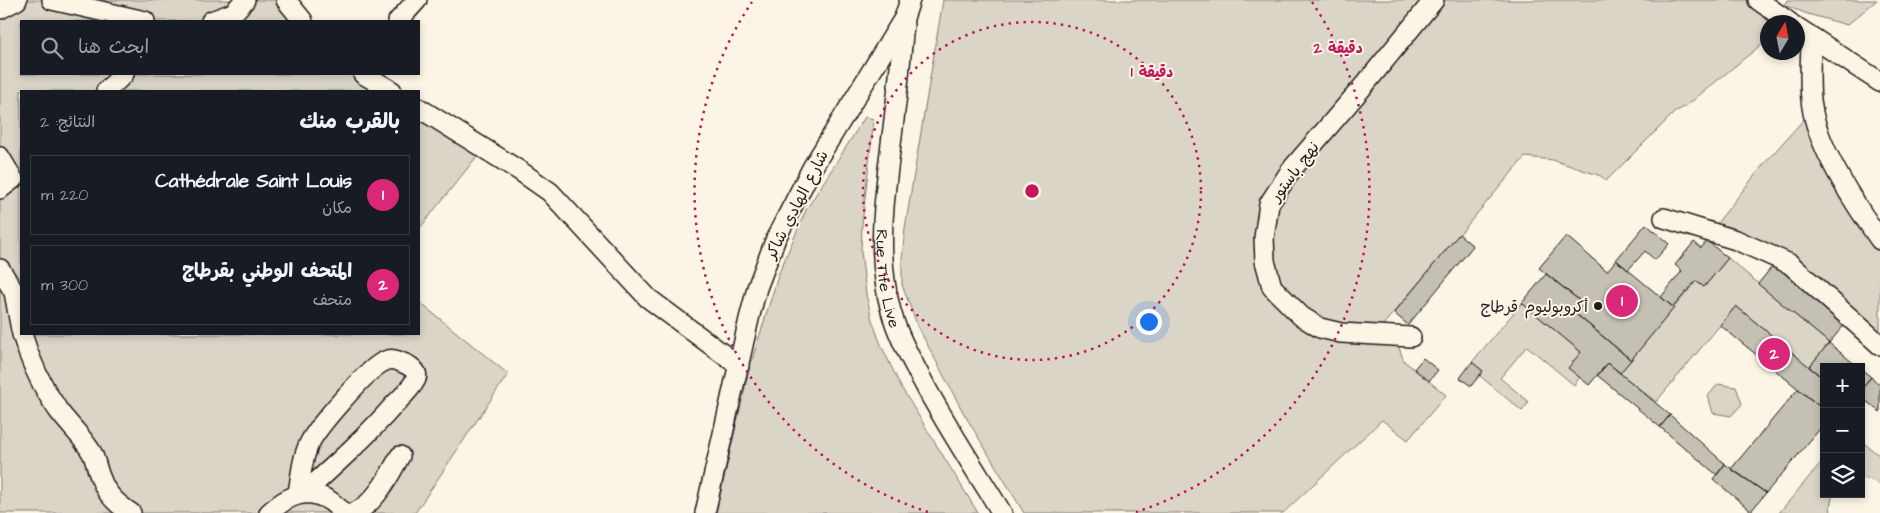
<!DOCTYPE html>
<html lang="ar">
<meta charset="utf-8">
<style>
:root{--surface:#171b24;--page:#20242c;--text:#f1f3f6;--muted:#9ea1a6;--line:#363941;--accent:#db2777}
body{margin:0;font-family:"Architects Daughter","Playpen Sans Arabic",sans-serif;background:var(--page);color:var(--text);direction:rtl}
.controls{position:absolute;right:15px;bottom:15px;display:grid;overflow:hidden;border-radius:0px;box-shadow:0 2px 8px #0003}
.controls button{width:45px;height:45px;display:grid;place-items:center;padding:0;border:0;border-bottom:1px solid var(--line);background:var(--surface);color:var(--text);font:25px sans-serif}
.compass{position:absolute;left:1760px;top:15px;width:45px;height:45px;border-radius:50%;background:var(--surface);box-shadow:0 2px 8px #0003;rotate:10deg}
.you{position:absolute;left:1148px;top:321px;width:18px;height:18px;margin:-12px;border:4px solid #fff;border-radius:50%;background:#1a73e8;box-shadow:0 0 0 8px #1a73e833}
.badge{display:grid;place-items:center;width:32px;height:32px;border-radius:50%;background:var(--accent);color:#fff;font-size:16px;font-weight:700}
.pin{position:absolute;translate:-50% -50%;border:2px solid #fff;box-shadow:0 1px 5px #0006}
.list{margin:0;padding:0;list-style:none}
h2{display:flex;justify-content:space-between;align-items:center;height:65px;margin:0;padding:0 20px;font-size:21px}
h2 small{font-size:16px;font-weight:400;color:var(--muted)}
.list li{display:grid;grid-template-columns:32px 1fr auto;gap:15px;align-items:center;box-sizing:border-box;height:80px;margin:0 10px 10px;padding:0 10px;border:1px solid var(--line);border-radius:0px}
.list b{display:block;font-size:19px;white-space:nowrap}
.list p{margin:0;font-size:16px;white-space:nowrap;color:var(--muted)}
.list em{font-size:16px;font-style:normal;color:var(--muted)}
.icon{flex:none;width:28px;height:28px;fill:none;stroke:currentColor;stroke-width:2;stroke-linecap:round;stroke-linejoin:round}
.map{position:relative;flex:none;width:1880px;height:513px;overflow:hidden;direction:ltr}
.search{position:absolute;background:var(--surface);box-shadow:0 2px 8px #0003;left:20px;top:20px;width:400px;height:55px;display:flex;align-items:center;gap:12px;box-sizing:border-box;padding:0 18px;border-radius:0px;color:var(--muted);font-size:19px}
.panel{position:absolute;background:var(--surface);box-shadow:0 2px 8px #0003;left:20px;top:90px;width:400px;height:245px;border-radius:0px;direction:rtl}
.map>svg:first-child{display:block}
.green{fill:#dbd5c8;stroke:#7c7872}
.building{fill:#c4c0b3;stroke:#1c1c1c}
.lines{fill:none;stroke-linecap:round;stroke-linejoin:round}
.minor-casing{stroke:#1c1c1c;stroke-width:22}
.minor{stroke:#fcf5e5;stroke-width:19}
.ring{fill:none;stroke:#c2185b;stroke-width:2.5;stroke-dasharray:2.5 5}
.poi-dot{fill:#1c1c1c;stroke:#fcf5e5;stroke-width:2}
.labels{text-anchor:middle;stroke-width:4;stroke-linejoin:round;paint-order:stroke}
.street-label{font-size:16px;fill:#1c1c1c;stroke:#fcf5e5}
.poi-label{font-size:16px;fill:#1c1c1c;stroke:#fcf5e5;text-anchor:end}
.centre{fill:#c2185b;stroke:#fcf5e5;stroke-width:2.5}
.ring-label{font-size:15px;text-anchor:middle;font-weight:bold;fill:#c2185b;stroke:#fcf5e5;stroke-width:4;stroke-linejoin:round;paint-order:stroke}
</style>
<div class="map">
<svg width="1880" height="513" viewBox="0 0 1880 513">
<rect width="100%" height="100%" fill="#fcf5e5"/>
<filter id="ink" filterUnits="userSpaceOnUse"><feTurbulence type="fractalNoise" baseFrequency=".02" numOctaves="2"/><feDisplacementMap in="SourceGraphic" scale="10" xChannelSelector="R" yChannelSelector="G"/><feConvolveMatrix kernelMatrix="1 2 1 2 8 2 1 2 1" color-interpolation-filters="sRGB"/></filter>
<g filter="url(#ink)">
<path class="green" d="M 0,0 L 290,0 L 309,21 L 21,21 L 21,74 L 373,74 L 394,91 L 21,91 L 21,334 L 419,334 L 419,302 L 508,374 L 415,513 L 0,513 Z
M 943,0 L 1777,0 L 1783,5 L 1788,0 L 1877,0 L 1847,25 L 1808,14 L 1783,5 L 1779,22 L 1768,22 L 1767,40 L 1686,106 L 1675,112 L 1606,181 L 1601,176 L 1553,160 L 1525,157 L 1382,326 L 1394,335 L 1404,361 L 1446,395 L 1408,440 L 1382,420 L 1283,513 L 1024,513 L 963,412 L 918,327 L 902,285 L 902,259 L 905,228 Z
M 419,112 L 478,155 L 419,229 Z
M 865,117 L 874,119 L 862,224 L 861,251 L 866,294 L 872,320 L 881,345 L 901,387 L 978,513 L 716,513 L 749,370 L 779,273 L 806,210 Z
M 1805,118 L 1848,209 L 1880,250 L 1880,336 L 1714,227 L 1763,165 Z
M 1728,258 L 1829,343 L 1809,367 L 1736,306 L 1656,402 L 1620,373 L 1696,281 L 1704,287 Z
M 1522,303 L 1581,352 L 1580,377 L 1574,385 L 1527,346 L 1500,378 L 1529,402 L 1522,411 L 1480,376 L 1483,371 L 1472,362 Z
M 1718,384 L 1736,387 L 1742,404 L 1731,416 L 1713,413 L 1708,396 Z
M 1861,441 L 1880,456 L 1880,485 L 1872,480 L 1861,478 Z
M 1824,459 L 1824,494 L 1833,494 L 1830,506 L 1831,513 L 1779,513 Z"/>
<path class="building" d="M 1646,224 L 1669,244 L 1655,260 L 1645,251 L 1628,270 L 1616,260 Z
M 1459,234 L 1473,246 L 1408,325 L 1394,313 Z
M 1566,236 L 1607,271 L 1616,260 L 1674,308 L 1631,360 L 1576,314 L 1584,304 L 1539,268 Z
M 1707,241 L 1728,258 L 1704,287 L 1696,281 L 1673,307 L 1661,297 L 1682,271 L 1675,265 L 1694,242 L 1701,248 Z
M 1775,263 L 1846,323 L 1829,343 L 1758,284 Z
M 1546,274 L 1584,304 L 1576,314 L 1631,360 L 1620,373 L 1608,363 L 1589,385 L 1568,368 L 1581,352 L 1522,303 Z
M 1736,306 L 1824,379 L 1824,410 L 1720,325 Z
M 1829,343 L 1858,367 L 1824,367 L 1824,379 L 1809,367 Z
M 1423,358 L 1438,370 L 1429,381 L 1414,369 Z
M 1472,362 L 1483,371 L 1471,386 L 1460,378 Z
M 1608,363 L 1670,415 L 1660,427 L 1597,375 Z
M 1861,369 L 1871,377 L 1861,389 Z
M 1871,377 L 1880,385 L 1880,412 L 1861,397 L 1861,389 Z
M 1798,389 L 1824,410 L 1824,424 L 1766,493 L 1731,469 Z
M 1670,415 L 1725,464 L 1717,475 L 1660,427 Z
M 1725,464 L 1766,493 L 1751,511 L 1713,479 Z"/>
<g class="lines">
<defs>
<g id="minor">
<path d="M 52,0 L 145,21"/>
<path d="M 286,0 L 303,21"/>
<path d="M 1758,0 L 1789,22"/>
<path d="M 0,9 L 17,0"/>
<path d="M 211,21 L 233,13 L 245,0"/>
<path d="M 398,21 L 417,0"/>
<path id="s1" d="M 904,24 C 901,53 899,82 895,111 C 888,176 873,246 891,311 C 899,340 915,366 929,393 C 952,434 977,473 1002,513"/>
<path d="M 1798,28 L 1880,82"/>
<path d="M 1811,38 C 1811,60 1808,84 1812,107 C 1818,148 1856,206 1880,240"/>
<path d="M 363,74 L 392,91"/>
<path d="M 106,91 L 124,74"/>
<path d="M 419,108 L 520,171 L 550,192 L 648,298 L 739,366"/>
<path d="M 0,157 L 13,179 L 0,189"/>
<path d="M 1664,218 L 1736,240 L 1790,264 L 1880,345"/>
<path d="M 0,269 L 14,292 L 21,330"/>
<path d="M 22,334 C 30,361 42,387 58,410 C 69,425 83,437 92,453 C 96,461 97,471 101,479 C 106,494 118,505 131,513"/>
<path d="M 1411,337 L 1341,333 L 1320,328 L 1301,316 L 1272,287 L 1265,261 L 1264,238 L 1269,204 L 1291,170 L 1366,83 L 1434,0"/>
<path d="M 298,493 C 301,476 302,457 310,442 C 319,425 369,367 385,361 C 392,358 397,360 403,363 C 409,365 419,371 416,379 C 411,389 401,398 394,405 C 366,437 335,465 304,493"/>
<path d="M 269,513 C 287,496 307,486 330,501 C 336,505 339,510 346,513"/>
<path d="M 354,513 C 376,503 389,476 400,456"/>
<path d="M 705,513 L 749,319 L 757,288 L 776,238 L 812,168 L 904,18 L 910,0"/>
</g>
</defs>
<use href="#minor" class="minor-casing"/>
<use href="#minor" class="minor"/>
</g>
</g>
<g class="ring">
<circle cx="1032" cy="191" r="169"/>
<path d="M928 512A338 338 0 0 1 752 2M1312 2A338 338 0 0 1 1136 512"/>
</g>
<circle class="poi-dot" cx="1598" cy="306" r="5"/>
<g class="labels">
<g class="street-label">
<text transform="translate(1294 171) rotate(-53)" y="6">نهج باستور</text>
<text transform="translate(796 204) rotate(-63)" y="6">شارع الهادي شاكر</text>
<text dy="6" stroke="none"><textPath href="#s1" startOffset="256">Rue Tite Live</textPath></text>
</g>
<g class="poi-label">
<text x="1588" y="312">أكروبوليوم قرطاج</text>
</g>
</g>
<circle cx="1032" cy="191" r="8" class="centre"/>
<g class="ring-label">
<text x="1338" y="53">2 دقيقة</text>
<text x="1152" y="77">1 دقيقة</text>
</g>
</svg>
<div class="controls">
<button>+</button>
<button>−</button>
<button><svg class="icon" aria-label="layers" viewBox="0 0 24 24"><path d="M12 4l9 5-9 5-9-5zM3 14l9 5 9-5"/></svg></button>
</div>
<svg class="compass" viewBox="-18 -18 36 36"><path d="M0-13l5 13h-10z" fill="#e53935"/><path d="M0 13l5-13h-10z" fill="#9ea1a6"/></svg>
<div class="you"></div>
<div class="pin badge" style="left:1622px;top:301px">1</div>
<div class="pin badge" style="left:1774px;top:354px">2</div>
<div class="search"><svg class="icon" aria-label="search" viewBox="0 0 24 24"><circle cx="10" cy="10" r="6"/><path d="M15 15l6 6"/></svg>ابحث هنا</div>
<section class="panel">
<h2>بالقرب منك<small>النتائج: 2</small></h2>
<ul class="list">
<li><span class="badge">1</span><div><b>Cathédrale Saint Louis</b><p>مكان</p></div><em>220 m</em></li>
<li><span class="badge">2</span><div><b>المتحف الوطني بقرطاج</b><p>متحف</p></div><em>300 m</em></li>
</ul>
</section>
</div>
